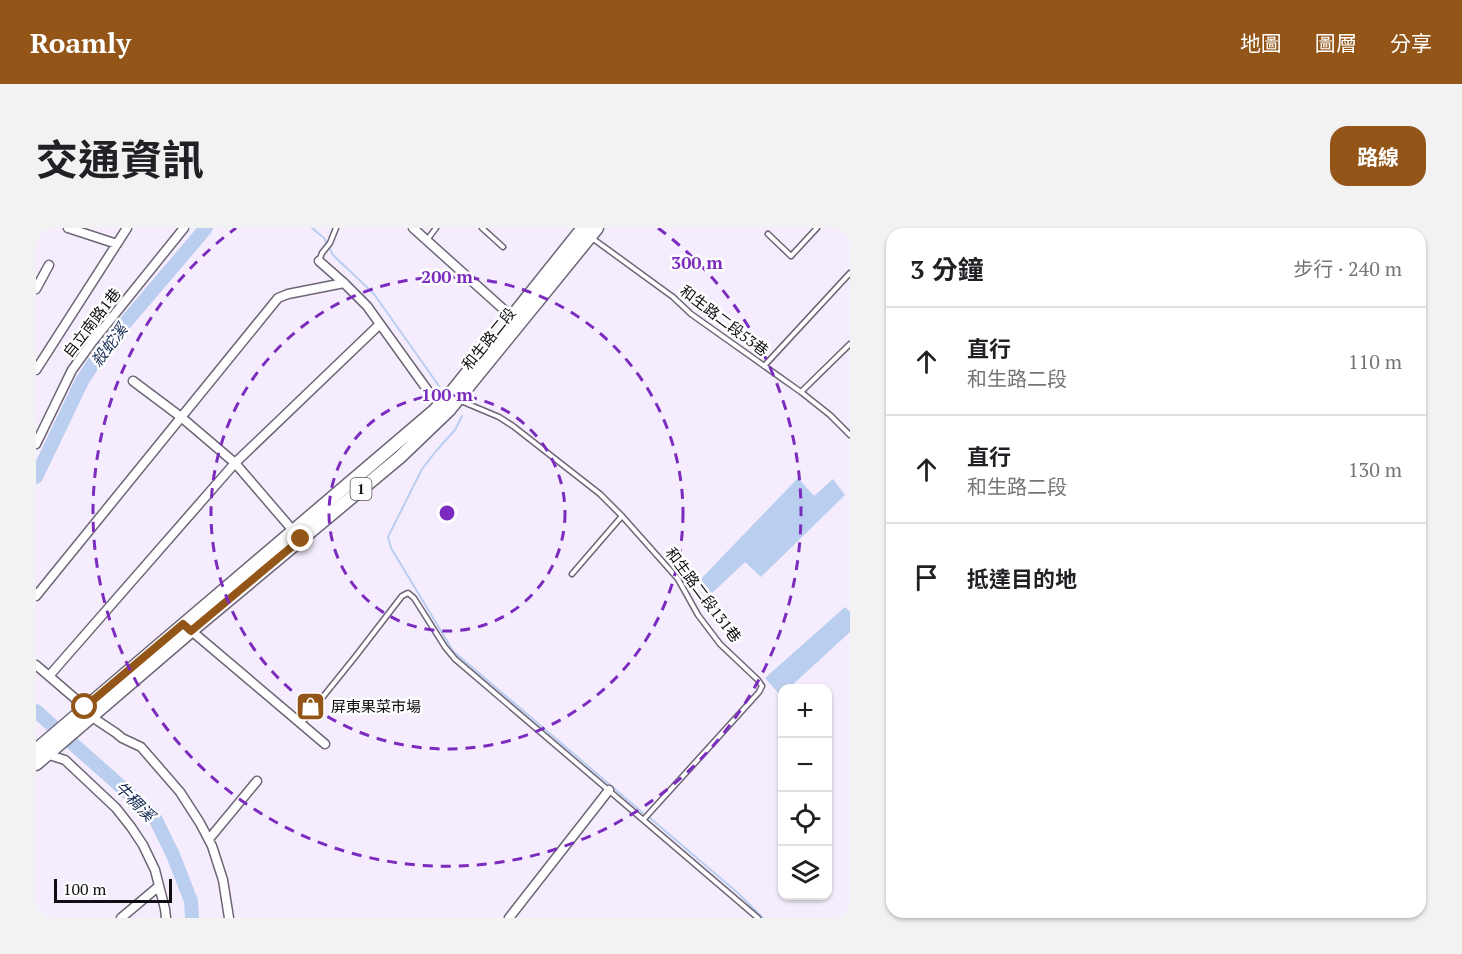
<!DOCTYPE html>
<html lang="zh-TW">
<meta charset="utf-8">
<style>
:root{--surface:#fff;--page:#f2f2f2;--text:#202124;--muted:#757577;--line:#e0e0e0;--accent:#935618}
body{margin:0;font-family:"PT Serif","Noto Sans TC",serif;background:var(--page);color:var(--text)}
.controls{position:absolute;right:18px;bottom:18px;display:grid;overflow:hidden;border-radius:12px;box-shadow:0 2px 4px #0004}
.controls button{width:54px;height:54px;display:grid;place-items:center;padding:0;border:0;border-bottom:2px solid var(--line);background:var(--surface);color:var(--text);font:30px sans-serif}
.scale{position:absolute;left:18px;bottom:15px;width:118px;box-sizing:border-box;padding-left:6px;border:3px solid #100d13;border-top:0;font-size:16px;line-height:21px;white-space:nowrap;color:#100d13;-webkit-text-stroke:4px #fefefe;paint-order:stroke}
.stop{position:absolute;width:18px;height:18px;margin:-14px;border:4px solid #935618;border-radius:50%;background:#fff}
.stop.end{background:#935618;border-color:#fff;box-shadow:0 2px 6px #0008}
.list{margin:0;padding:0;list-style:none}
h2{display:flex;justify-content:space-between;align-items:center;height:78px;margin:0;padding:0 24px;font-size:26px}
h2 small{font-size:20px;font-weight:400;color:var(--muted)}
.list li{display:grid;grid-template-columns:39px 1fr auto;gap:18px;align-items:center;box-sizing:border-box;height:108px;padding:0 24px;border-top:2px solid var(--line)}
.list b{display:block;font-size:22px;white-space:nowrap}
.list p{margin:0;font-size:20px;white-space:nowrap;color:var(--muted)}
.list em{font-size:20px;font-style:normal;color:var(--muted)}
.icon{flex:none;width:33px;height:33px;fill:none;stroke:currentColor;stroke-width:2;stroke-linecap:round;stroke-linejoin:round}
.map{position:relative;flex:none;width:814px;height:690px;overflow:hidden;border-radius:18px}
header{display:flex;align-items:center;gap:36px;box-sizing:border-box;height:84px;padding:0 30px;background:var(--accent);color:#fff}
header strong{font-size:28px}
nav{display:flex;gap:33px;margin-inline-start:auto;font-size:21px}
.intro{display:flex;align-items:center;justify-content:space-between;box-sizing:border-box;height:144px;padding:0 36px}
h1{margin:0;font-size:42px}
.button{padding:15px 27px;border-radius:18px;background:var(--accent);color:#fff;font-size:21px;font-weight:700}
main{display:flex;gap:36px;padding:0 36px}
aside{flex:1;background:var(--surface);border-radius:18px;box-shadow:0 2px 4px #0004}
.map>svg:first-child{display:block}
.water{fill:#baceef}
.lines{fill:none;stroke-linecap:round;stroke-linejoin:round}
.stream{stroke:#baceef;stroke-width:2}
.river{stroke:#baceef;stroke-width:14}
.service-casing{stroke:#6d6576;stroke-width:7}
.minor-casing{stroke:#6d6576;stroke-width:11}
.primary-casing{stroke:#6d6576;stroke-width:15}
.service{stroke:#fff;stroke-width:4}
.minor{stroke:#fff;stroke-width:8}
.primary{stroke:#fff;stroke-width:12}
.route{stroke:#935618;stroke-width:8}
.ring{fill:none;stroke:#7b2cbf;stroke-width:3;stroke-dasharray:10 8}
.labels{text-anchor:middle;stroke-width:5;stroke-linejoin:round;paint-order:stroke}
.shield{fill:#fefefe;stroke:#57555a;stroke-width:1.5}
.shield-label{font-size:14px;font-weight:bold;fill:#100d13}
.street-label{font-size:15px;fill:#100d13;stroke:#fefefe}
.poi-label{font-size:15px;fill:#100d13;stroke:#fefefe;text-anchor:start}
.water-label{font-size:16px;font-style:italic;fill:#132953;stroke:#fefefe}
.centre{fill:#7b2cbf;stroke:#fefefe;stroke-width:3}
.ring-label{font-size:18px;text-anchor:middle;font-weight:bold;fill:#7b2cbf;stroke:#fefefe;stroke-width:5;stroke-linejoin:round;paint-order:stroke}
</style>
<header>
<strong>Roamly</strong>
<nav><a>地圖</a><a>圖層</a><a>分享</a></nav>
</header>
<div class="intro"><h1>交通資訊</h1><a class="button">路線</a></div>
<main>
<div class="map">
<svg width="814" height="690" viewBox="0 0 814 690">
<rect width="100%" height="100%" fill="#f5edfd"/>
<path class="water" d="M 762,250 L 778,268 L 797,251 L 809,267 L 725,349 L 709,334 L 673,368 L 661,355 Z
M 809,379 L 814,384 L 814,404 L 753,460 L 746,460 L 745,468 L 729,450 Z"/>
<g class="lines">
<path class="stream" d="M 276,0 L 288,10 L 297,27 L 338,66 L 403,158
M 426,188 L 419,202 L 400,223 L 386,241 L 352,309 L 355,320 L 417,423 L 607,585
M 614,590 L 703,666 L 727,690"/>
<path class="river" d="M 0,249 L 46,153 L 67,121 L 170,0
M 0,483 L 118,588 L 137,627 L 155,673 L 156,690"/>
<defs>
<path id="service" d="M 446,0 L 467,19
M 732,6 L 755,28 L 781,0
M 556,10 L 637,69 L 655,86 L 765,164 L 794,187 L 814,207
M 391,12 L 400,0
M 283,33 L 286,25 L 294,15 L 300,0
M 728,138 L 814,45
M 765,164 L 814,116
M 425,173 L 463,189 L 477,198 L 564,266 L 586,288 L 642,351 L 662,387 L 684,416 L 722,452 L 726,458 L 723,464 L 715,473 L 608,591
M 536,346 L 586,288
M 265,496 L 319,429 L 366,368 L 372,365 L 378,370 L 409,419 L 419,431 L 722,690"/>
<path id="minor" d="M 32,0 L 81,16
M 377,0 L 476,89
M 283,33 L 308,55 L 331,78 L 395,167 L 410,178
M 0,61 L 13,37
M 0,142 L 91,0
M 97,153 L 145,189 L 199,235 L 260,306
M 0,216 L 36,142 L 57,113 L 148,0
M 0,368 L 242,70 L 252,66 L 308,55
M 152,400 L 289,516
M 0,437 L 49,479
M 13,448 L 199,235 L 344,96
M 56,489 L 80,505 L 86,510 L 105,519 L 144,564 L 164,595 L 176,618 L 187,652 L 193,690
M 7,525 L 29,532 L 80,580 L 95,599 L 107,617 L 119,642 L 129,681 L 130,690
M 173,611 L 221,553
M 85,690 L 123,658
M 473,690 L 573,562"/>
<path id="primary" d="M 0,522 L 398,183 L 415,165 L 547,0
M 0,536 L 155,403 L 364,229 L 413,182 L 561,0"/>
</defs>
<use href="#service" class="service-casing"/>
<use href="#minor" class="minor-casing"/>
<use href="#primary" class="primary-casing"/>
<use href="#service" class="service"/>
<use href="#minor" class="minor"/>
<use href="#primary" class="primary"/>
</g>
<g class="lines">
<path class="route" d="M 49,479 L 147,396 L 155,403 L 265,311"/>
</g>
<g class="ring">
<circle cx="411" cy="285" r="118"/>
<circle cx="411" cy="285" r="236"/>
<path d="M622 0A354 354 0 1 1 200 0"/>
</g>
<defs>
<symbol id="shop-square" viewBox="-11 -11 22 22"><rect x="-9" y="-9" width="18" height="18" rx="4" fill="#935618" stroke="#fefefe"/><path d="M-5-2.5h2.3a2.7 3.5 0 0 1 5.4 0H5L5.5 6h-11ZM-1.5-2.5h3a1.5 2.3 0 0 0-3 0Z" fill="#fff"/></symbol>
</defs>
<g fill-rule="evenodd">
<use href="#shop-square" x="258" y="462" width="33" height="33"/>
</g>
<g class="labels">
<rect class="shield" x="314.5" y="250" width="21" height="22" rx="4.5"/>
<g class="shield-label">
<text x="325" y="266">1</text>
</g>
<g class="street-label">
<text transform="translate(688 93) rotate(37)" y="5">和生路二段53巷</text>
<text transform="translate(56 95) rotate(-52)" y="5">自立南路1巷</text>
<text transform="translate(453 111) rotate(-51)" y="5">和生路二段</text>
<text transform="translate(667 367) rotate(53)" y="5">和生路二段131巷</text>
</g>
<g class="poi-label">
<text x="295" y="484">屏東果菜市場</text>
</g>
<g class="water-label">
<text transform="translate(73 117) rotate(-53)" y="6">殺蛇溪</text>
<text transform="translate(99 573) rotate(45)" y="6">牛稠溪</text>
</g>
</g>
<circle cx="411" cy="285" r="9" class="centre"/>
<g class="ring-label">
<text x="661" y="41">300 m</text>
<text x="411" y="55">200 m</text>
<text x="411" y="173">100 m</text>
</g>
</svg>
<div class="controls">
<button>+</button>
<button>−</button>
<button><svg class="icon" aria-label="locate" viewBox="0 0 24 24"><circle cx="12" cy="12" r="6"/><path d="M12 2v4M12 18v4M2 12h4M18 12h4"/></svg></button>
<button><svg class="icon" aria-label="layers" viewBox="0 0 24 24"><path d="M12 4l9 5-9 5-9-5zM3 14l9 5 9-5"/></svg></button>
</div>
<div class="scale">100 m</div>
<div class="stop" style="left:49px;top:479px"></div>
<div class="stop end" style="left:265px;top:311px"></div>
</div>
<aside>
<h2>3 分鐘<small>步行 · 240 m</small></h2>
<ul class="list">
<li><svg class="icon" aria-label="ahead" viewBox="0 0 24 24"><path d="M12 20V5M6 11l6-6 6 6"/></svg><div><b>直行</b><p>和生路二段</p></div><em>110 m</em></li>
<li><svg class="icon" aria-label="ahead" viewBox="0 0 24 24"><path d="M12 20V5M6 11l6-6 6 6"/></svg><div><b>直行</b><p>和生路二段</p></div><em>130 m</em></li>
<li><svg class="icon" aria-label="arrive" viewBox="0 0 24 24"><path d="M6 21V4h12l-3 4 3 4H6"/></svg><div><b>抵達目的地</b></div></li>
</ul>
</aside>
</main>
